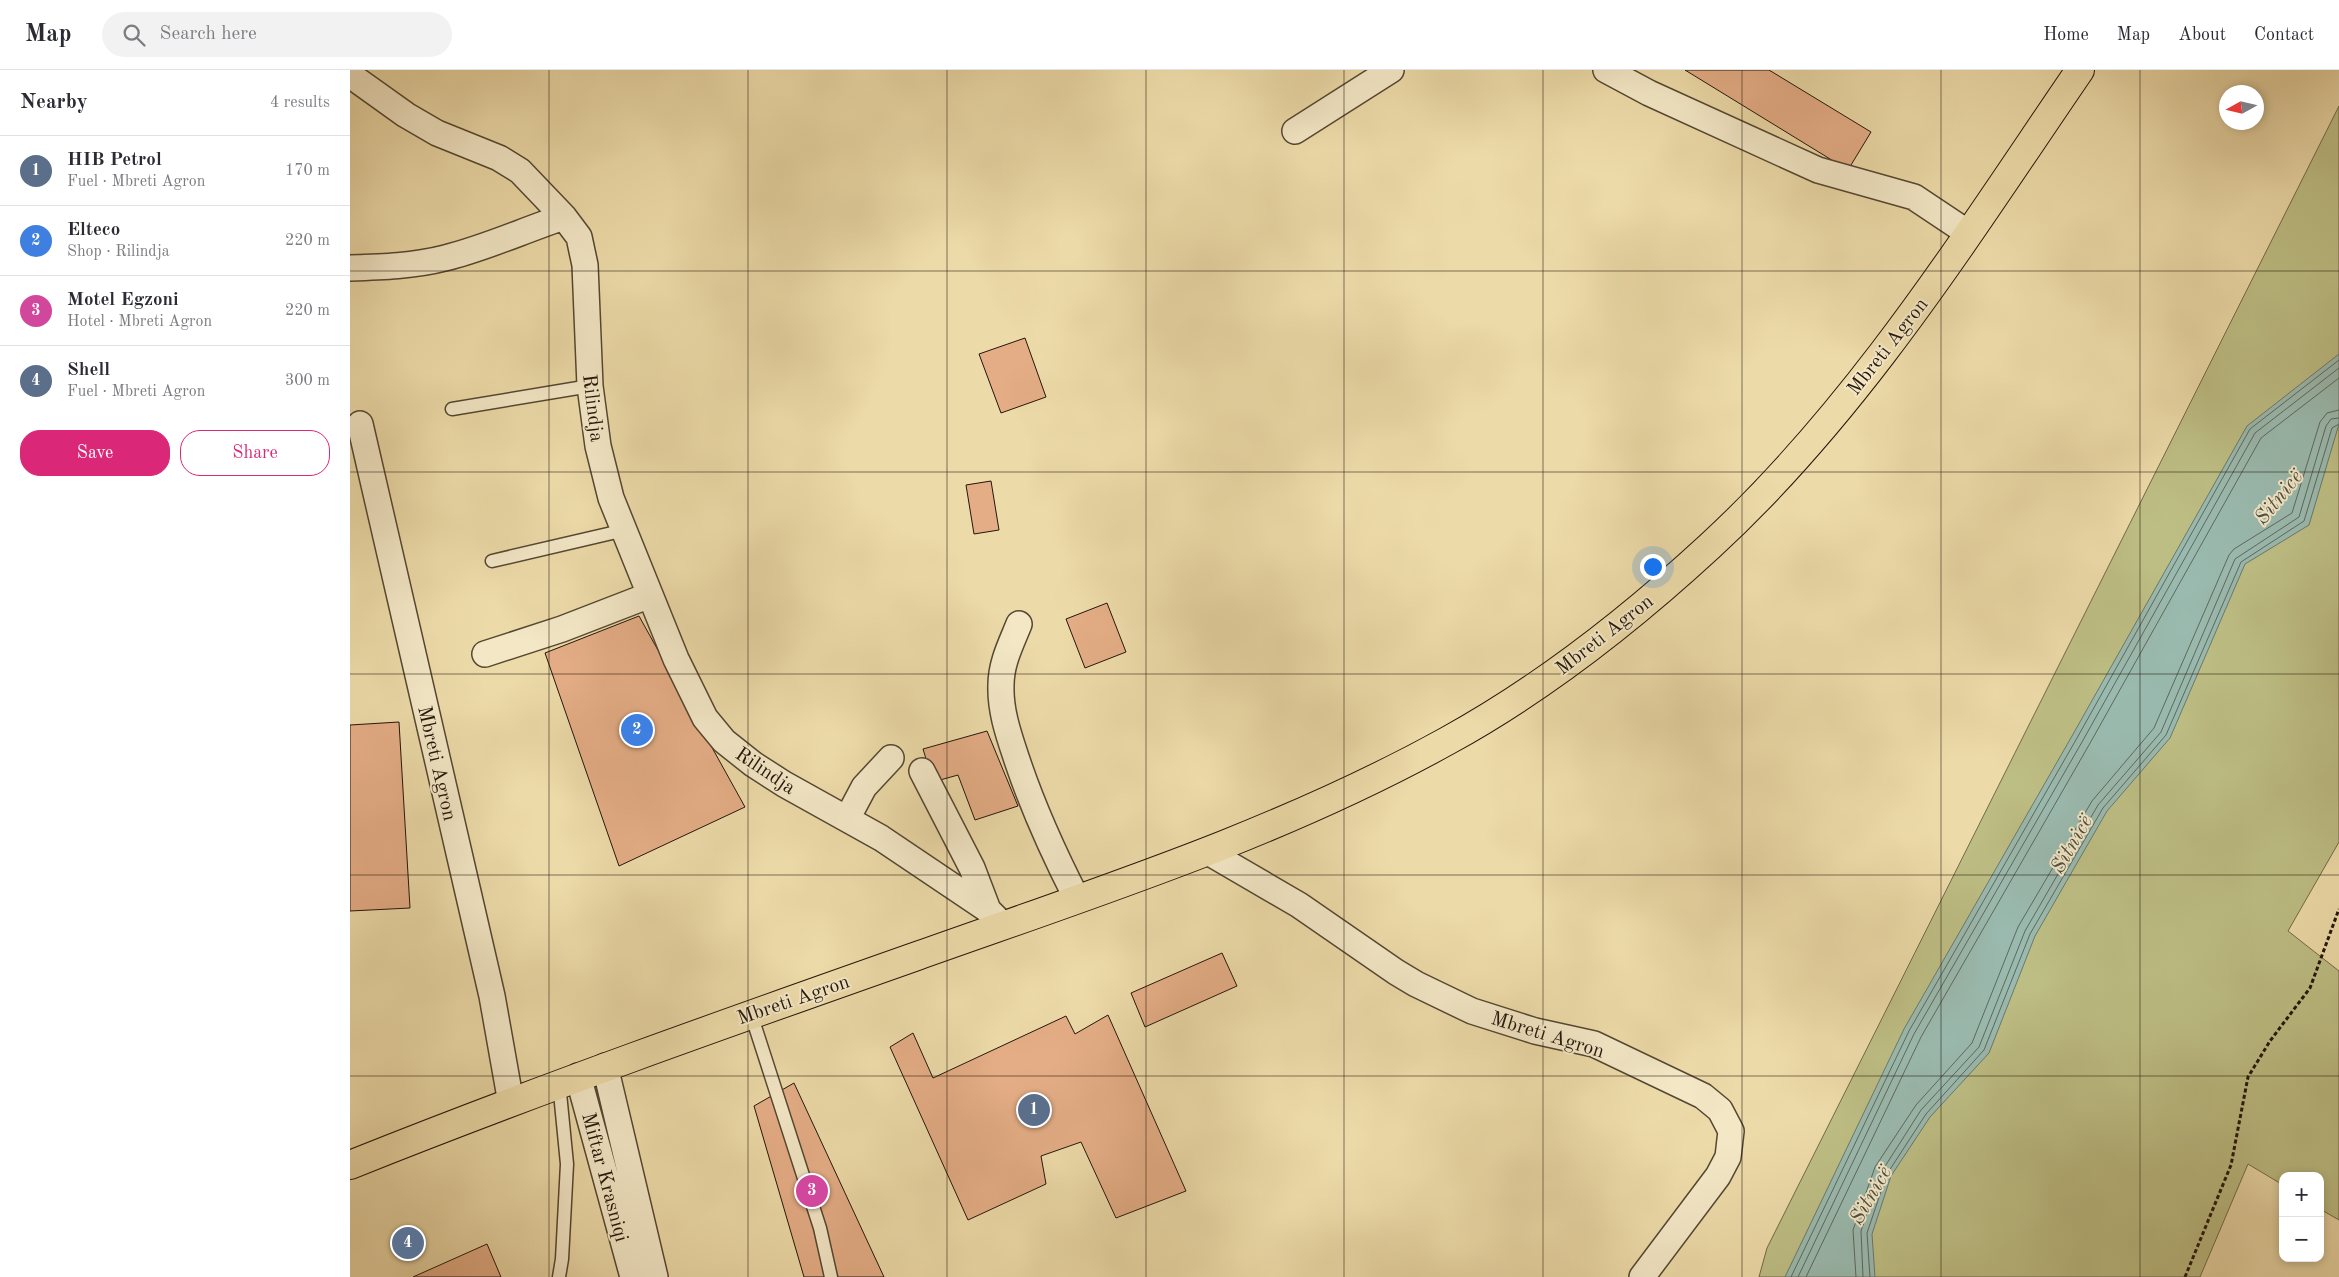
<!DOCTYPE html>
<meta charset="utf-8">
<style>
:root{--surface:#fff;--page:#f2f2f3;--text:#2b2b33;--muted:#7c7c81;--line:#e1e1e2;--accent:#db2777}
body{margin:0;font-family:"Old Standard TT",serif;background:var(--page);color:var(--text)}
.controls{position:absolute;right:15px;bottom:15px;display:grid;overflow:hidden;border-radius:10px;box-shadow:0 2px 8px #0003}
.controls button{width:45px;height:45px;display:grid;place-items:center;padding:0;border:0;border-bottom:1px solid var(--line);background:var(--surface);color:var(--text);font:25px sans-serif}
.compass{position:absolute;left:1869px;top:15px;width:45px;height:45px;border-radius:50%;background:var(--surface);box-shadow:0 2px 8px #0003;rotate:262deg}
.you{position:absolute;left:1302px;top:496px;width:18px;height:18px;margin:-12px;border:4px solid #fff;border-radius:50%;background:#1a73e8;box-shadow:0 0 0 8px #1a73e833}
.badge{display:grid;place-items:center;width:32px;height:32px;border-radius:50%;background:var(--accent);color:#fff;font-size:16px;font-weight:700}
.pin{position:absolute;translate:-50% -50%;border:2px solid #fff;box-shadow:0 1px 5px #0006}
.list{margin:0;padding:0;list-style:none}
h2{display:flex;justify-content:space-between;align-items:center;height:65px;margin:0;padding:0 20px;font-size:21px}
h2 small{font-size:16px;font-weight:400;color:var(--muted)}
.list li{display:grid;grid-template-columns:32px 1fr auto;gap:15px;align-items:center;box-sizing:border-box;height:70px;padding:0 20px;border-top:1px solid var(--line)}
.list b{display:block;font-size:19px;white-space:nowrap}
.list p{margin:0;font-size:16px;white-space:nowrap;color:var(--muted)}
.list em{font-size:16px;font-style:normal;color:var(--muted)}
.actions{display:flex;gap:10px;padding:15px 20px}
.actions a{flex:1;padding:11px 0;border:1px solid var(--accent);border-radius:20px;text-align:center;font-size:18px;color:var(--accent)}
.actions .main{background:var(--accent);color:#fff}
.icon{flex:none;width:28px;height:28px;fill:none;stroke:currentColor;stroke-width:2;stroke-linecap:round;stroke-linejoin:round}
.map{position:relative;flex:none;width:1989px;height:1207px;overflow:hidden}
header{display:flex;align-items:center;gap:30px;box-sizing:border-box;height:70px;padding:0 25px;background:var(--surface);border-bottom:1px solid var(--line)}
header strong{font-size:24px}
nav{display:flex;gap:28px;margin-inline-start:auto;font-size:18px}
.search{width:350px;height:45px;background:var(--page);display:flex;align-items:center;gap:12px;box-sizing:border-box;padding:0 18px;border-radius:28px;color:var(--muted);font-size:19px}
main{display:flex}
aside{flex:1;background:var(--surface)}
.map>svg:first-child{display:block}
.green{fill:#bdbe84;stroke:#706a48}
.water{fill:#9abaaf;stroke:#6a786d}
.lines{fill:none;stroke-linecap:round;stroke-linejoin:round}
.shore{stroke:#5e685d;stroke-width:1}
.building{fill:#e4ad86;stroke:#23160b}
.lane-casing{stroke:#554732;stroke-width:15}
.street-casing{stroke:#554732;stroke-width:28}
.primary-casing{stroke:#23160b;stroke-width:30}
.path{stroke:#23160b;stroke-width:3;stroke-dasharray:4 2.5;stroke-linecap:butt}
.lane{stroke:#f3e7c6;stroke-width:12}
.street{stroke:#f3e7c6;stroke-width:25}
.primary{stroke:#ecdaa8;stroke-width:28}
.grid{fill:none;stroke:#23160b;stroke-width:1;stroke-opacity:0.55}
.labels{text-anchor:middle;stroke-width:4;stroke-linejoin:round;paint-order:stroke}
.street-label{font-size:20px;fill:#23160b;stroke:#f3e7c6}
.water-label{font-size:21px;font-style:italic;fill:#4d4f44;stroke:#f3e7c6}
</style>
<header>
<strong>Map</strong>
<div class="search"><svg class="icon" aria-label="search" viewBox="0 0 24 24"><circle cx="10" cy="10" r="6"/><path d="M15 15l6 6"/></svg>Search here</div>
<nav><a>Home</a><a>Map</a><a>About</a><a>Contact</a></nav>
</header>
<main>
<aside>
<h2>Nearby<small>4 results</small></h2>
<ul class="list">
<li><span class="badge" style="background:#5c6f8a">1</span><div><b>HIB Petrol</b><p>Fuel · Mbreti Agron</p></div><em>170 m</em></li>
<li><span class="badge" style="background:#3f7fe0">2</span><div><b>Elteco</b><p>Shop · Rilindja</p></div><em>220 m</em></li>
<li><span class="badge" style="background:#d1479c">3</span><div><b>Motel Egzoni</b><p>Hotel · Mbreti Agron</p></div><em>220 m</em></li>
<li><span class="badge" style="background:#5c6f8a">4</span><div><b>Shell</b><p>Fuel · Mbreti Agron</p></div><em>300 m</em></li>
</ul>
<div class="actions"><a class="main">Save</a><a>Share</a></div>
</aside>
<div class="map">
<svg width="1989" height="1207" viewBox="0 0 1989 1207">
<rect width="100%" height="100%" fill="#ecdaa8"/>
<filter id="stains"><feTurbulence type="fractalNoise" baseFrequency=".004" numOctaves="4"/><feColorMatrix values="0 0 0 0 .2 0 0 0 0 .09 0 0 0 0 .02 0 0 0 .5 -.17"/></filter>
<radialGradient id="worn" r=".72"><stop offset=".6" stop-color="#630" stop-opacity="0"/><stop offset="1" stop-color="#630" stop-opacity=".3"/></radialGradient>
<path class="green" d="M 1989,36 L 1989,772 L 1938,861 L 1989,901 L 1989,1150 L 1970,1139 L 1970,1106 L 1933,1106 L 1933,1115 L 1898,1094 L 1850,1207 L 1409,1207 L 1417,1178 Z"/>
<path class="water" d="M 1989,284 L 1989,354 L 1959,455 L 1895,494 L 1820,668 L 1757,741 L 1685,866 L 1639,983 L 1580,1047 L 1541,1106 L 1522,1164 L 1525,1207 L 1435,1207 L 1554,959 L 1722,666 L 1897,356 Z"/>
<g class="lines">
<path class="shore" d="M 1441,1207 L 1559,961 L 1727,668 L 1900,359 L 1989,290
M 1448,1207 L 1564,964 L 1732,672 L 1905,363 L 1989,298
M 1456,1207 L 1571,967 L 1739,675 L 1911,368 L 1989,308
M 1506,1207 L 1503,1160 L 1525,1097 L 1566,1035 L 1622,973 L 1668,857 L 1742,731 L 1804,658 L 1879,485 L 1884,479 L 1942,443 L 1970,352 L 1977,343 L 1989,340
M 1513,1207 L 1511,1161 L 1532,1101 L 1571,1040 L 1629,977 L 1675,861 L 1748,735 L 1811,662 L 1885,489 L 1949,447 L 1976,356 L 1981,349 L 1989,348
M 1520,1207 L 1517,1163 L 1537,1104 L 1576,1044 L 1634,980 L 1680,864 L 1753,738 L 1816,665 L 1891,492 L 1954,451 L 1982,358 L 1989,354"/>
</g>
<path class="building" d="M 1335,0 L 1419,0 L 1521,62 L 1498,100 Z
M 675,268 L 696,327 L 651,343 L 629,284 Z
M 641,411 L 649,460 L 624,464 L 616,415 Z
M 757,533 L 776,582 L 735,598 L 716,549 Z
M 289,546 L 395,737 L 269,796 L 195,583 Z
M 49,652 L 60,838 L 0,841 L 0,655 Z
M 637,661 L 668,736 L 625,750 L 608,705 L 583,712 L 573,679 Z
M 872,883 L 887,916 L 795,957 L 781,923 Z
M 758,945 L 836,1121 L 766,1148 L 731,1072 L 691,1086 L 696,1114 L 618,1150 L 540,977 L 563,963 L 583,1008 L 716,946 L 725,964 Z
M 444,1013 L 534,1207 L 454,1207 L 404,1036 Z
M 137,1174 L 151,1207 L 63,1207 Z"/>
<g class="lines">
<defs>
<path id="lane" d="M 102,339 L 240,316
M 142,491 L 275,460
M 401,944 L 470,1158 L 481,1207
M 209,1013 L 217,1094 L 212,1189 L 209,1207"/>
<path id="street" d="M 1256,0 L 1299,23 L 1468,100 L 1564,127 L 1618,163
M 0,5 L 56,45 L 87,63 L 149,88 L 170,101 L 214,147 L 229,167 L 235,195 L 240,316 L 248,376 L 261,428 L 326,589 L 355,648 L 374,671 L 403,694 L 434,714 L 531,768 L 638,840 L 653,855
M 945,61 L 1041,0
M 0,198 C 32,197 64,196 95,188 C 136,178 174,160 214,147
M 10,354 L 142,926 L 161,1033
M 669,554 C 661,574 651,593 651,615 C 650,641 659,666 667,690 C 683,738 704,784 727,829
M 135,584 L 212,559 L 300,525
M 572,701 L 622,798 L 638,840
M 497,749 L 514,717 L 541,688
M 858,782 L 949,835 L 1046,902 L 1066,914 L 1122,941 L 1185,961 L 1244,974 L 1353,1026 L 1370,1040 L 1381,1061 L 1378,1087 L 1368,1106 L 1292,1207
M 255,996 L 305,1207
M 228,1006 L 283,1207"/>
<path id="primary" d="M 0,1095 C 187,1020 377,953 567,886 C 747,822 929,764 1097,671 C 1190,620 1282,548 1360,476 C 1509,339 1617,165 1730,0"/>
</defs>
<use href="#lane" class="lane-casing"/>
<use href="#street" class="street-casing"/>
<use href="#primary" class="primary-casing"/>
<path class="path" d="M 1835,1207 L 1881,1095 L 1898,1007 L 1920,971 L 1960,918 L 1989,839"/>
<use href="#lane" class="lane"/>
<use href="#street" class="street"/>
<use href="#primary" class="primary"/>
</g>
<path class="grid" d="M 199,0 L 199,1207M 398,0 L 398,1207M 597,0 L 597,1207M 796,0 L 796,1207M 994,0 L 994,1207M 1193,0 L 1193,1207M 1392,0 L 1392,1207M 1591,0 L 1591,1207M 1790,0 L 1790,1207M 0,201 L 1989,201M 0,402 L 1989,402M 0,604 L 1989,604M 0,805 L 1989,805M 0,1006 L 1989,1006"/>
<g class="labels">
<g class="street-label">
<text transform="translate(1537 276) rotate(-52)" y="7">Mbreti Agron</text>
<text transform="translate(244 338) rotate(83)" y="7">Rilindja</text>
<text transform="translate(1254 564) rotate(-38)" y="7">Mbreti Agron</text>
<text transform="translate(88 693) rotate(77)" y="7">Mbreti Agron</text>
<text transform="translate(416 700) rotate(34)" y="7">Rilindja</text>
<text transform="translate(443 929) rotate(-19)" y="7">Mbreti Agron</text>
<text transform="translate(1198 964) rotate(17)" y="7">Mbreti Agron</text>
<text transform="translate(256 1107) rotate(75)" y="7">Miftar Krasniqi</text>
</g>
<g class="water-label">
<text transform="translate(1928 427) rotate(-51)" y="7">Sitnicë</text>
<text transform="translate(1721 774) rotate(-60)" y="7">Sitnicë</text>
<text transform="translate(1520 1125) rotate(-60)" y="7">Sitnicë</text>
</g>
</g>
<rect width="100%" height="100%" filter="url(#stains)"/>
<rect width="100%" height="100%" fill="url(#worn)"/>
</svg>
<div class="controls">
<button>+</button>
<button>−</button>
</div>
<svg class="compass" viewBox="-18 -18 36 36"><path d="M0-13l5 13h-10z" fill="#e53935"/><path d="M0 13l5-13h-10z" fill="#7c7c81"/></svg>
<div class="you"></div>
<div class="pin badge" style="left:684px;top:1040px;background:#5c6f8a">1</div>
<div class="pin badge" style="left:287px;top:660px;background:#3f7fe0">2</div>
<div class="pin badge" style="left:462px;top:1121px;background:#d1479c">3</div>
<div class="pin badge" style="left:58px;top:1173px;background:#5c6f8a">4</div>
</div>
</main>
